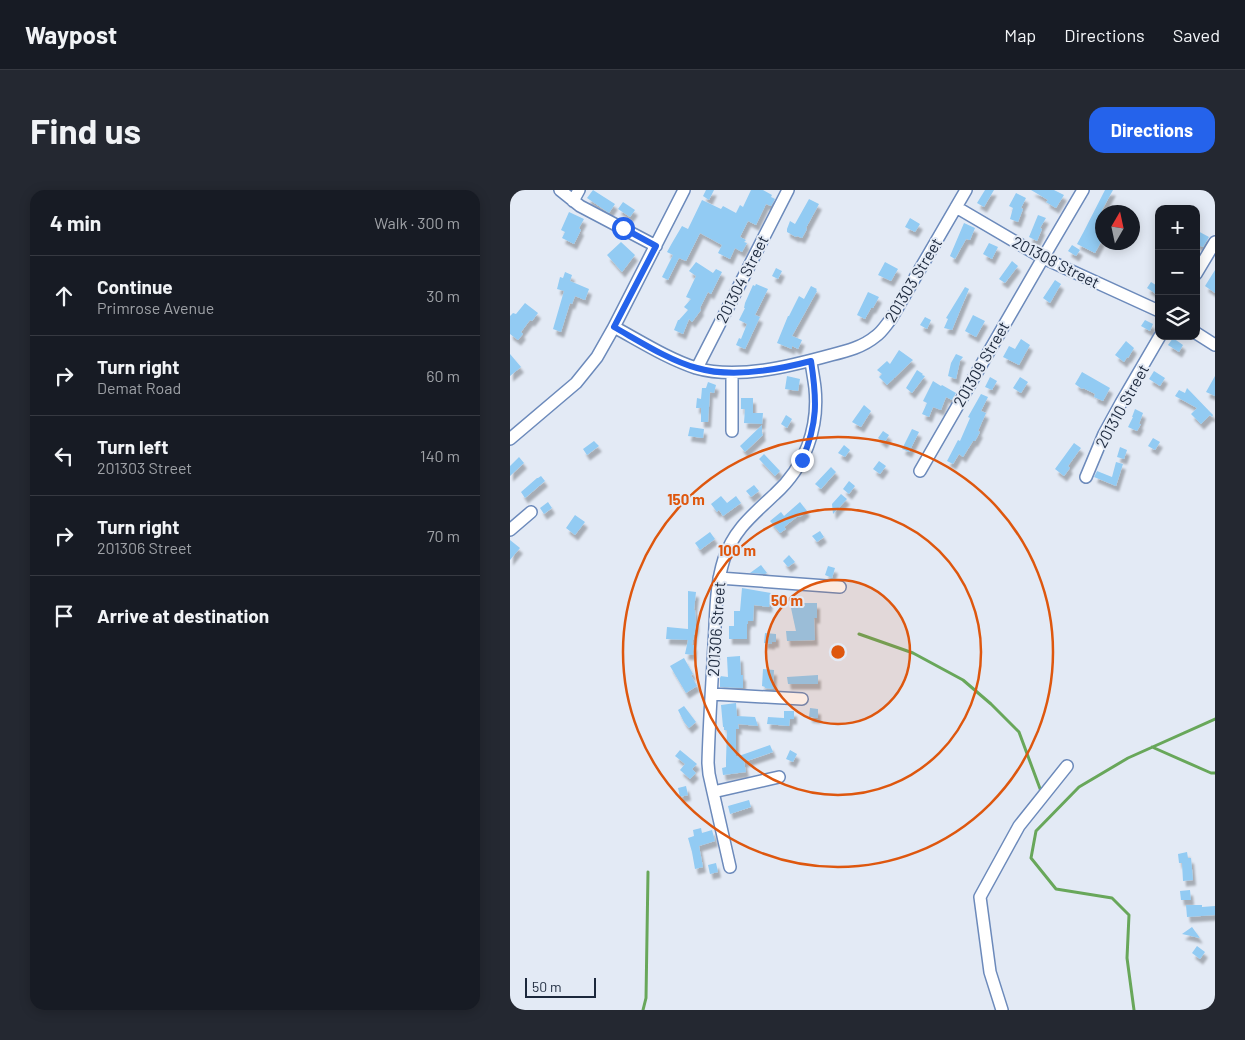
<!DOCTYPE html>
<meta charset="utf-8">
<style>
:root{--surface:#171b24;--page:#242831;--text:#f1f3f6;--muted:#9ea1a6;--line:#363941;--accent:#2563eb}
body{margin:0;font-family:Barlow,sans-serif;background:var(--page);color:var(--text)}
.controls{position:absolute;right:15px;top:15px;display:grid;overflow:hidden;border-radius:10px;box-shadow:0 2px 12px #0003}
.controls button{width:45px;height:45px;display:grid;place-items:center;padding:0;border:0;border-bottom:1px solid var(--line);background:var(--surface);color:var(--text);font:25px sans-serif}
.compass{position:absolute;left:585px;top:15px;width:45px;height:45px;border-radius:50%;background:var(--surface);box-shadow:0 2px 12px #0003;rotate:9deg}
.scale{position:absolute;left:15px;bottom:12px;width:71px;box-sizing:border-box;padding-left:5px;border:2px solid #1c283c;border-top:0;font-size:14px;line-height:18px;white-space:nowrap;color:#1c283c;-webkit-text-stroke:4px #e3eaf5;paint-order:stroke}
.stop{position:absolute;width:15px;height:15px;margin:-11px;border:4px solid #2563eb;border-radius:50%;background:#fff}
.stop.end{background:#2563eb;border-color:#fff;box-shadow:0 1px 5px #0008}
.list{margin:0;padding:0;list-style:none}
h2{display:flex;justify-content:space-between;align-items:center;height:65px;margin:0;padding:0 20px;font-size:21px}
h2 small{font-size:16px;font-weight:400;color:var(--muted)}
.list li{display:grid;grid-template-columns:32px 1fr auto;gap:15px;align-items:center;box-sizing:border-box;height:80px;padding:0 20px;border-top:1px solid var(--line)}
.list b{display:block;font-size:19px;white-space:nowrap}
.list p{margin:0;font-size:16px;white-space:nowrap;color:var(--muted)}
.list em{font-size:16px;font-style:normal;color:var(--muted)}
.icon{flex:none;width:28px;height:28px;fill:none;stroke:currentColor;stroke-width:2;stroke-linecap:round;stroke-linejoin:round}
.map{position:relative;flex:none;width:705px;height:820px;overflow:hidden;border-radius:15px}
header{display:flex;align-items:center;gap:30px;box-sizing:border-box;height:70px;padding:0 25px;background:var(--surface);border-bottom:1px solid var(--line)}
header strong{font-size:24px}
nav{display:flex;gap:28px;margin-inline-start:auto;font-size:18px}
.intro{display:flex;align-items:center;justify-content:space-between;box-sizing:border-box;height:120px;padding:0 30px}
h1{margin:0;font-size:35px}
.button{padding:12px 22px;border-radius:15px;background:var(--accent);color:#fff;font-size:18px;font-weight:700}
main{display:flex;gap:30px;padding:0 30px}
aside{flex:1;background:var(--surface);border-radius:15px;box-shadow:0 2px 12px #0003}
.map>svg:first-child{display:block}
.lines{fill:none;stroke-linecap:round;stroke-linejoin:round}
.stream{stroke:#68a75a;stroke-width:3}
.building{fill:#92cbf3;filter:url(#shadow)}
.minor-casing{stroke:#6c8abb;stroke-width:14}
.minor{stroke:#fff;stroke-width:11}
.route{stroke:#2563eb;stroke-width:6}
.ring{fill:none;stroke:#de570e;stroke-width:2.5}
.labels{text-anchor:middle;stroke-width:4;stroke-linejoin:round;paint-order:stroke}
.street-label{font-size:16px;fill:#1c283c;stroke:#e3eaf5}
.centre{fill:#de570e;stroke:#e3eaf5;stroke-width:2.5}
.ring-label{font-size:15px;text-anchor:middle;font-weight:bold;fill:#de570e;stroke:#e3eaf5;stroke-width:4;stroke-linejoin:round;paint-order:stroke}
</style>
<header>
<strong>Waypost</strong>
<nav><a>Map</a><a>Directions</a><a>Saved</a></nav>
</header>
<div class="intro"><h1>Find us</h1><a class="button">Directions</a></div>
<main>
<aside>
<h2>4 min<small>Walk · 300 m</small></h2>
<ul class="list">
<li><svg class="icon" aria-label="ahead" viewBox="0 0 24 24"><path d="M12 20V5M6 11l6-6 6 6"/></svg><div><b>Continue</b><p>Primrose Avenue</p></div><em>30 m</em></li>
<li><svg class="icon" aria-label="right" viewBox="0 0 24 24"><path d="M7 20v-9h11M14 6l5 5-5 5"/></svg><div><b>Turn right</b><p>Demat Road</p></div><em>60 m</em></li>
<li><svg class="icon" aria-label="left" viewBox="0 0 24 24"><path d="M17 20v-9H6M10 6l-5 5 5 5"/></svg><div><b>Turn left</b><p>201303 Street</p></div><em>140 m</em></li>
<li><svg class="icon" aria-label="right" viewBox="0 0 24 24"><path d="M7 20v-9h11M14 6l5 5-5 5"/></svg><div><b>Turn right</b><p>201306 Street</p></div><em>70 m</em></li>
<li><svg class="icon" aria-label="arrive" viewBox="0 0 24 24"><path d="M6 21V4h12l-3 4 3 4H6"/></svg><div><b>Arrive at destination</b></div></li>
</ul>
</aside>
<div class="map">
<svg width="705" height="820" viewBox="0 0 705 820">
<defs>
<filter id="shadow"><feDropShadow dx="3" dy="5.5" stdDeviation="1" flood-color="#0004"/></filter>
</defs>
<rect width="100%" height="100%" fill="#e3eaf5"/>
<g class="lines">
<path class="stream" d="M 349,444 L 403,463 L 453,490 L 481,514 L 509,542 L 532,604
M 642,557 L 701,583 L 705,583
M 133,820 L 136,808 L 138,682
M 624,820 L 617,768 L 619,725 L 602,708 L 546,699 L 521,668 L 526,641 L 569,597 L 618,568 L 705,529"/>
</g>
<path class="building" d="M 83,0 L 105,14 L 99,23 L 77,8 Z
M 196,0 L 204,0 L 199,10 L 193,6 Z
M 241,0 L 253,0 L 262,5 L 261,7 L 265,9 L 261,16 L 256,14 L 246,35 L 238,31 L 230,47 L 236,50 L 234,52 L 237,53 L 232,62 L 225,58 L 220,69 L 208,63 L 212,55 L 190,43 L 176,71 L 169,68 L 158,90 L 152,87 L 163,65 L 157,62 L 162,53 L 172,36 L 178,39 L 192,10 L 211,19 L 213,16 L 226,23 L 230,15 L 233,17 Z
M 475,0 L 484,0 L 474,17 L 467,13 Z
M 521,0 L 544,0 L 554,5 L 546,18 L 536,12 L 538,10 Z
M 595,0 L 603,0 L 592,20 L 592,35 L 587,47 L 592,50 L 585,63 L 567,54 L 573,43 Z
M 506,3 L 516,8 L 511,18 L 513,19 L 508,32 L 500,29 L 503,18 L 499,16 Z
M 299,9 L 309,14 L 296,38 L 297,39 L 292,48 L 287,46 L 286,47 L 277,42 L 277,39 L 280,31 L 285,34 Z
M 113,12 L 125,20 L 120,27 L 108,19 Z
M 59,22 L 74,29 L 69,38 L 71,40 L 64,54 L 52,48 L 55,42 L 51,40 Z
M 528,25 L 536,28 L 530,38 L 532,39 L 527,51 L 519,47 Z
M 400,28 L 410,34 L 405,42 L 395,37 Z
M 454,33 L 465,38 L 460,50 L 456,49 L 445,69 L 440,66 Z
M 686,40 L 699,47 L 693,57 L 686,54 Z
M 111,52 L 125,65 L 112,82 L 97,65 Z
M 479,53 L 488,57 L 482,69 L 473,64 Z
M 562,55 L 570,60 L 566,66 L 558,61 Z
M 502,71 L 508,76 L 495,93 L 489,89 Z
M 186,72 L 203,83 L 206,79 L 212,82 L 201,104 L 198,102 L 190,118 L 191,120 L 182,132 L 179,129 L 173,144 L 164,140 L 168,130 L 169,130 L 178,120 L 174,117 L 181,109 L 176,107 L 186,86 L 179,81 Z
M 375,72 L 388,79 L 381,91 L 368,85 Z
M 266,78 L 272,81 L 268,89 L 262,86 Z
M 705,80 L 705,103 L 695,96 Z
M 55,82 L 62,85 L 60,91 L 79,99 L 75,110 L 65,106 L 62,114 L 60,113 L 51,142 L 43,139 L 54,101 L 47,99 L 50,87 L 53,88 Z
M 545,90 L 551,94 L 540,113 L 533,108 Z
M 641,92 L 649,97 L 649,106 L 637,98 Z
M 246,94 L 258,99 L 245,125 L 250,127 L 235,159 L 226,155 L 229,148 L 231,149 L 237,134 L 229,130 L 235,118 L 234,118 L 235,113 L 243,95 L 245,96 Z
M 301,96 L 307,99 L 306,100 L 307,101 L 282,146 L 292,150 L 288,159 L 282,156 L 282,159 L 267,153 L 278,126 L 279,126 L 289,106 L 294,109 Z
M 455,97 L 459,99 L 442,140 L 434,138 L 438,129 L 436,128 Z
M 358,102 L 369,107 L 363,118 L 361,118 L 355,129 L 347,125 Z
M 15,113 L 28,123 L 22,131 L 20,130 L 11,142 L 13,144 L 8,150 L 0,144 L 0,126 L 3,123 L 6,124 Z
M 463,125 L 475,131 L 466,147 L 455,141 Z
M 415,127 L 421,130 L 417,139 L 410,135 Z
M 635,130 L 643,134 L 640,141 L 631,136 Z
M 663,148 L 673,155 L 669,162 L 658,155 Z
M 511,149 L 520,155 L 509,175 L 493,167 L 499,156 L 505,159 Z
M 616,151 L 624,158 L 618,168 L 617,167 L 614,172 L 605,165 Z
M 389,160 L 403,170 L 377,195 L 369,187 L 372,184 L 367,180 L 377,171 L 380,174 Z
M 0,164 L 11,177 L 0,186 Z
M 446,164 L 453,167 L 450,171 L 446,189 L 438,186 L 441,173 Z
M 407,180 L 413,184 L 412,185 L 415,186 L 402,203 L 396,198 Z
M 644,181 L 655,188 L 650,196 L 639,189 Z
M 572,182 L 600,198 L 593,211 L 584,207 L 585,204 L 573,198 L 572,199 L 565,194 Z
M 277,186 L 290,189 L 288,201 L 275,199 Z
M 705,186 L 705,206 L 696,202 Z
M 480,187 L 487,191 L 482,200 L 475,197 Z
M 510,187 L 518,192 L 511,203 L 503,198 Z
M 423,191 L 431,196 L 432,195 L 446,203 L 442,210 L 436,207 L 431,220 L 423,217 L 419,227 L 412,224 L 417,213 L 413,211 Z
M 198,192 L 206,195 L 204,203 L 200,202 L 198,232 L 191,232 L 191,218 L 186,218 L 187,208 L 191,209 L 192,198 L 196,198 Z
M 677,198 L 703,225 L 702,227 L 700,225 L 691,234 L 681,224 L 687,218 L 665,206 L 669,200 L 675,203 Z
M 471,204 L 478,207 L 471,221 L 476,223 L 468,241 L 470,242 L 465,251 L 463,251 L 453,267 L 449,264 L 443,274 L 437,271 L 448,250 L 450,251 L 460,228 L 458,227 Z
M 231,208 L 243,208 L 243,223 L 253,223 L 252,234 L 234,233 L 235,219 L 231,219 Z
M 354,215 L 361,221 L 351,237 L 342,232 Z
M 625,219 L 633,223 L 629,234 L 631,234 L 627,241 L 618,237 L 623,227 L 622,227 Z
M 276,225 L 282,229 L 277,238 L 271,234 Z
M 252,235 L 252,243 L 253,245 L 235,262 L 230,256 Z
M 180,237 L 194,239 L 193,248 L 178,246 Z
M 402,239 L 409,242 L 399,262 L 392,259 Z
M 373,241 L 379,245 L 374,253 L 368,248 Z
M 643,248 L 650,252 L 645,260 L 638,256 Z
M 84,251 L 89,256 L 77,265 L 73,259 Z
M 564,253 L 571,258 L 558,276 L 560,278 L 554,286 L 545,279 Z
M 334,255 L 340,260 L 335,267 L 328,263 Z
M 610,257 L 617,260 L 614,269 L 607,267 Z
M 254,264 L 270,281 L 265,286 L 249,269 Z
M 9,267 L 14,273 L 0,286 L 0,276 Z
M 369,271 L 376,276 L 370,284 L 363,279 Z
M 606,272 L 613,274 L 606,296 L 584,287 L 587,281 L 602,287 Z
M 321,277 L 326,282 L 311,299 L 305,294 Z
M 31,286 L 35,291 L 15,308 L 11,302 L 27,288 L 28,288 Z
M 339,291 L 345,296 L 339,304 L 333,299 Z
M 244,295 L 249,301 L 241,307 L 236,301 Z
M 331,304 L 337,309 L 323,324 L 322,314 Z
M 211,306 L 217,313 L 226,306 L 231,313 L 213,326 L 209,320 L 207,322 L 201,314 Z
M 38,312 L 42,318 L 34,324 L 30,318 Z
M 290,312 L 297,321 L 290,327 L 288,326 L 274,337 L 276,339 L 270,343 L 260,331 L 271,322 L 274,326 Z
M 65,325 L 75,332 L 65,345 L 56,338 Z
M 310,341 L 314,347 L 307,352 L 302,346 Z
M 200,342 L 205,349 L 190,360 L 185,353 Z
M 0,350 L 10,358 L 0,370 Z
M 279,365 L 285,372 L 278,377 L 273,371 Z
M 251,375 L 257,383 L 255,384 L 240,383 Z
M 318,376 L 325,378 L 322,388 L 315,385 Z
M 232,398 L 261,403 L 259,417 L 244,415 L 243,431 L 238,431 L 238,434 L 237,434 L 237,449 L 219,449 L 219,436 L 224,436 L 224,421 L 230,421 Z
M 178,401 L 186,402 L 184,420 L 185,420 L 186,435 L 182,455 L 184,455 L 183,465 L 175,464 L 178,450 L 156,449 L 157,437 L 178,439 Z
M 294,413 L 307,413 L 307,428 L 304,428 L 305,450 L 277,451 L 276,441 L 286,441 L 281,418 L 295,416 Z
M 255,443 L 266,444 L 266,452 L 262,452 L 262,454 L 254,453 Z
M 230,466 L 231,485 L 233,485 L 233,498 L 210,497 L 210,486 L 218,487 L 217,467 Z
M 174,468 L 183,484 L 181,485 L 187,496 L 176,503 L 160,476 Z
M 253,479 L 264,480 L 263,499 L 255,498 L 255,497 L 252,496 Z
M 308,485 L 308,494 L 278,494 L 277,487 Z
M 226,513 L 227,526 L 245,527 L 248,536 L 228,534 L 229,539 L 226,539 L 226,567 L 260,555 L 263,562 L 234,572 L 236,582 L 213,585 L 212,578 L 216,577 L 216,570 L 217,540 L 214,540 L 214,537 L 213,537 L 211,515 Z
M 174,516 L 186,532 L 179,538 L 174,532 L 168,520 Z
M 300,518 L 308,519 L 308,528 L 299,527 Z
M 274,521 L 284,521 L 284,529 L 280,529 L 279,536 L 257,534 L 258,527 L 274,528 Z
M 170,560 L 187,574 L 182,579 L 186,583 L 180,589 L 170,580 L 175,574 L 165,566 Z
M 280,560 L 287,564 L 283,572 L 276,569 Z
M 176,596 L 178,605 L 170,607 L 168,598 Z
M 239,610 L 241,617 L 220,624 L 218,616 Z
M 191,638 L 192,643 L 202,640 L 205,651 L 189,656 L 193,677 L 185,679 L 182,662 L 178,648 L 184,646 L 183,640 Z
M 677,662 L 678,668 L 681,668 L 683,690 L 673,691 L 672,673 L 669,673 L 668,664 Z
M 206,673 L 208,682 L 200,684 L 198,675 Z
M 680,700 L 681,710 L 671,710 L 670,701 Z
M 676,715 L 692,715 L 692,717 L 705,716 L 705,725 L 677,727 Z
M 682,737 L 690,748 L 672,744 Z
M 687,756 L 695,762 L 690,769 L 682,763 Z"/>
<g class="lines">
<defs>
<path id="minor" d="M 50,0 L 70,16 L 146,56
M 63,11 L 69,0
M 446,17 L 533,68 L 649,121
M 686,84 L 705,52
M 104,137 C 130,151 158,169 186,178 C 227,190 281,176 321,165 C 337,161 353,157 366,146 C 372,142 376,135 381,129 L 456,0
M 686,143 L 705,155
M 187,178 L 278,0
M 222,241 L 222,183
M 0,249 L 66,193 L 87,167 L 104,137 L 174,0
M 410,281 L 533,68 L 573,0
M 576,287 L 594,244 L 611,213 L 650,146
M 0,340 L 21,322
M 209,388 L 330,397
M 202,504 L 292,509
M 203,602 L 269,587
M 220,677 L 203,602 L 199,584 L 198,573 C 199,534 202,494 204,455 C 206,426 205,397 214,369 C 224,339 244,324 265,304 C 295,277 309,238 305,198 C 304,189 302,180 301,171
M 492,820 L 480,782 L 470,707 L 509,636 L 557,576"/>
</defs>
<use href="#minor" class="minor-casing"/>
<use href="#minor" class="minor"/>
</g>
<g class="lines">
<path class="route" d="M 113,38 L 146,56 L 104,137 C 129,151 160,171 187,178 C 221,188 267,180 301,171 C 307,210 308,233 292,270"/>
</g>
<circle cx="328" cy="462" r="72" fill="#de570e" fill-opacity=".12"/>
<g class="ring">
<circle cx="328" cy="462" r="72"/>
<circle cx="328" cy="462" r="143"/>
<circle cx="328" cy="462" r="215"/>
</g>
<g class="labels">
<g class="street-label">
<text transform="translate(546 72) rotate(27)" y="6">201308 Street</text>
<text transform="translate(232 89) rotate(-63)" y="6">201304 Street</text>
<text transform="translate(403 90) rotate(-59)" y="6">201303 Street</text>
<text transform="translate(471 174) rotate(-60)" y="6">201309 Street</text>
<text transform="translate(612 216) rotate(-61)" y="6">201310 Street</text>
<text transform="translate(206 439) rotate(-86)" y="6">201306 Street</text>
</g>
</g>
<circle cx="328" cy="462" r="8" class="centre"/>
<g class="ring-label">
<text x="176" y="315">150 m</text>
<text x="227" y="366">100 m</text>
<text x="277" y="416">50 m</text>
</g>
</svg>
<div class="controls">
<button>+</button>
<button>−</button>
<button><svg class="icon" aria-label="layers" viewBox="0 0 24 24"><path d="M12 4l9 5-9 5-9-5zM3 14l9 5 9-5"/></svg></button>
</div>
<svg class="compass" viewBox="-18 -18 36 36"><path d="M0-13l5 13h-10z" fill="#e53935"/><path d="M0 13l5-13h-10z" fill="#9ea1a6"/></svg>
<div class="scale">50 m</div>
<div class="stop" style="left:113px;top:38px"></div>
<div class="stop end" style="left:292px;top:270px"></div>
</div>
</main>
